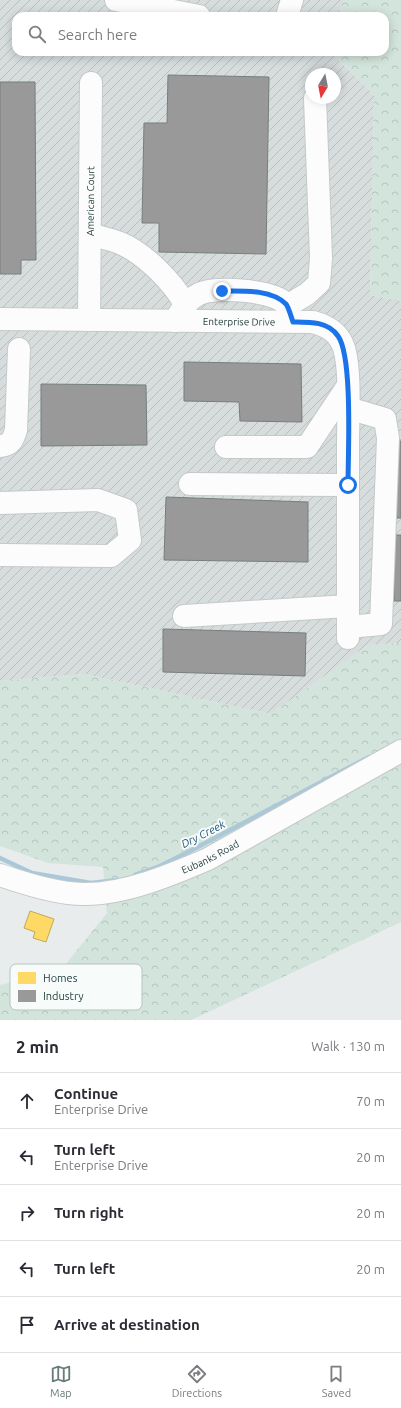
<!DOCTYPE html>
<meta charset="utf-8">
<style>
:root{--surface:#fff;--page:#f7f7f7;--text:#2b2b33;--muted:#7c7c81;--line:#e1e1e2;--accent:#697c7c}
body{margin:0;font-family:Ubuntu,sans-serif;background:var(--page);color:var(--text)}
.compass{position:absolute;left:305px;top:68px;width:36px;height:36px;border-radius:50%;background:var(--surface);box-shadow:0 2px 10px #0003;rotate:190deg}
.stop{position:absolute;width:12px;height:12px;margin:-9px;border:3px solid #1a73e8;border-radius:50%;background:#fff}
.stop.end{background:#1a73e8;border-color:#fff;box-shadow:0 1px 4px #0008}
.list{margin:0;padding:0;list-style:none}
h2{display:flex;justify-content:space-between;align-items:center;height:52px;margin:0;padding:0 16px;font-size:17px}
h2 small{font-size:13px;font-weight:400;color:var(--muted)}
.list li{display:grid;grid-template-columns:26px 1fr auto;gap:12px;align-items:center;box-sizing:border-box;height:56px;padding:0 16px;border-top:1px solid var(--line)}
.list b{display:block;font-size:15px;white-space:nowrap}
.list p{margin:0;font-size:13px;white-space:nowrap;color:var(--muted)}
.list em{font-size:13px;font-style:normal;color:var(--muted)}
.icon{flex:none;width:22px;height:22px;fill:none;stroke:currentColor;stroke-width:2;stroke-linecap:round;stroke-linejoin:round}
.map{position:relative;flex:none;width:401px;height:1020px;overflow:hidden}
.search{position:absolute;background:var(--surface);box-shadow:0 2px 10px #0003;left:12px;right:12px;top:12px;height:44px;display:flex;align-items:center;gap:10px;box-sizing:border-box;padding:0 14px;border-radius:12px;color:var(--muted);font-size:15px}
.sheet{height:332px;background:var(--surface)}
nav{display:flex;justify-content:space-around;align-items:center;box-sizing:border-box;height:56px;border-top:1px solid var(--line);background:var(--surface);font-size:11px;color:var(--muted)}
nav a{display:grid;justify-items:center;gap:2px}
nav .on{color:var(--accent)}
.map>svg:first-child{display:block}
.industrial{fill:url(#industrial-furrows);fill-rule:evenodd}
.forest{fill:url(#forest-crowns)}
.homes{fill:#ffd966;stroke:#beab5a}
.industry{fill:#999;stroke:#767e7e}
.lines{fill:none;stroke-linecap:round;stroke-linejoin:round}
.stream{stroke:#abc8d9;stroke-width:4.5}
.minor-casing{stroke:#c5c9c9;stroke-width:24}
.minor{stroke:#fcfcfc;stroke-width:22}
.route{stroke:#1a73e8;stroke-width:5}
.labels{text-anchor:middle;stroke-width:4;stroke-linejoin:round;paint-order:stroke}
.street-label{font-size:10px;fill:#25403f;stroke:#f7fbfa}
.water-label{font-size:11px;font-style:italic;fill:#21577b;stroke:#f7fbfa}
.key{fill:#f7fbfa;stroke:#b8c3c2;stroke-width:1}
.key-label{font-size:11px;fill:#25403f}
</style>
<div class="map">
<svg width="401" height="1020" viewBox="0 0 401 1020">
<defs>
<pattern id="industrial-furrows" width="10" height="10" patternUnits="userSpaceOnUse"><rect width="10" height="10" fill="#d6dddc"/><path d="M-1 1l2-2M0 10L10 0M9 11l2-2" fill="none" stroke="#b8bfbe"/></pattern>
<pattern id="forest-crowns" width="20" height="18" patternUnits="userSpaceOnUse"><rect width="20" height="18" fill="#d2e4dc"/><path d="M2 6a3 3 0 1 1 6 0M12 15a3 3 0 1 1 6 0" fill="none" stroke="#b4c5be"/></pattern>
</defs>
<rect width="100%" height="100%" fill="#e8ecec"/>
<path class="industrial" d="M 0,0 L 343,0 L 338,16 L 16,16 L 16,52 L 331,52 L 374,95 L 370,295 L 401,301 L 401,643 L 368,645 L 271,714 L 84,674 L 0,681 ZM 311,74 L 335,74 L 335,98 L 311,98 Z"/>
<path class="forest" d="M 343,0 L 401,0 L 401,301 L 370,295 L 374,95 L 331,52 L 385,52 L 385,16 L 338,16 Z
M 401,643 L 401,922 L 191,1020 L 0,1020 L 0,985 L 61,970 L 107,913 L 103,867 L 48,863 L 0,846 L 0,681 L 84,674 L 271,714 L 368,645 Z"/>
<path class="homes" d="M 30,911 L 54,919 L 46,942 L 33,938 L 35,932 L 24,928 Z"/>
<path class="industry" d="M 168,75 L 269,77 L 266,254 L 159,252 L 159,223 L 142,223 L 144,123 L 167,123 Z
M 0,82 L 35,82 L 36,260 L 21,260 L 21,274 L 0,274 Z
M 184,362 L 301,364 L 302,422 L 240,421 L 239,402 L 184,401 Z
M 41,384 L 146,385 L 147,445 L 41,446 Z
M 395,441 L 401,441 L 401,518 L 394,518 Z
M 166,497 L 308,502 L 308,562 L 164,560 Z
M 394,535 L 401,535 L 401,601 L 394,601 Z
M 163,629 L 306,633 L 305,676 L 163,672 Z"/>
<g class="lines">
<path class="stream" d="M 0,858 L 32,873 L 91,883 L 118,880
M 135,875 L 158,867 L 190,851 L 369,757"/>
<defs>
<g id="minor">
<path d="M 116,0 L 199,16"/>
<path d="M 287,16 L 292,0"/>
<path d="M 90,234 C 99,237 110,239 120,243 C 144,253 172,281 185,304"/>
<path d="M 287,306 L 307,294 L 319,283 L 321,258 L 315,98"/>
<path id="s1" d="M 0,319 L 313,322 C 328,326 339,333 344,348 C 351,371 348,419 348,444 C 348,509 348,574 348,638"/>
<path id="s2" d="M 89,320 L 91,83"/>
<path d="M 175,321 C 181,310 187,300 199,294 C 216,286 273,290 286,304 C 289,308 290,315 291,319"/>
<path d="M 0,446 C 11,445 13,440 16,430 L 19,349"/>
<path d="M 226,447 L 307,447 L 347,387"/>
<path d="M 190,484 L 348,485"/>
<path d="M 0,503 L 98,500 L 126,510 L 130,540 L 111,556 L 0,555"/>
<path d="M 184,616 L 348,606"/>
<path d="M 348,627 L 381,624 L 388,438 L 385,419 L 348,408"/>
<path id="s3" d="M 0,875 C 23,883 58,894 83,894 C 123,895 171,875 208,859 L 401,751"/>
</g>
</defs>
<use href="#minor" class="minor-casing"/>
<use href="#minor" class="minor"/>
</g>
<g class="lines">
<path class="route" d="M 222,291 C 242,291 271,289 286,304 C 289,308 291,317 293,322 C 308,322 328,321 338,336 C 353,357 348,455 348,485"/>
</g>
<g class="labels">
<g class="street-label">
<text dy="4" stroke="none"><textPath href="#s2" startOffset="119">American Court</textPath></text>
<text dy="4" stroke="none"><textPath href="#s1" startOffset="239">Enterprise Drive</textPath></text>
<text dy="4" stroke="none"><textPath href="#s3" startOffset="219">Eubanks Road</textPath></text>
</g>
<g class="water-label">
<text transform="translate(203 834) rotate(-27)" y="4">Dry Creek</text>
</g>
</g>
<rect x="10" y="964" width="132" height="46" rx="6" class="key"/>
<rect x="18" y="972" width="18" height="12" fill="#ffd966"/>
<rect x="18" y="990" width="18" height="12" fill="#999"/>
<g class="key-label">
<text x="43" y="982">Homes</text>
<text x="43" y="1000">Industry</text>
</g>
</svg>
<svg class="compass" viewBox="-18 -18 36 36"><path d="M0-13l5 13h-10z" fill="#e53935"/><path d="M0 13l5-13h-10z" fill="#7c7c81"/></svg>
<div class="stop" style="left:348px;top:485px"></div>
<div class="stop end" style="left:222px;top:291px"></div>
<div class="search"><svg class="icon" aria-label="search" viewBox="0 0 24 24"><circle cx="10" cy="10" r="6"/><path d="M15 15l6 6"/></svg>Search here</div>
</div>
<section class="sheet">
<h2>2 min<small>Walk · 130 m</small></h2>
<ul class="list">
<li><svg class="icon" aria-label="ahead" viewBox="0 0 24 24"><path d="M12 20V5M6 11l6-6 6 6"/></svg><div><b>Continue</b><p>Enterprise Drive</p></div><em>70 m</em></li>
<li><svg class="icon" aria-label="left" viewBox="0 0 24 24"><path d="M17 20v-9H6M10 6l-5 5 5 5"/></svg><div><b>Turn left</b><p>Enterprise Drive</p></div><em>20 m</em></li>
<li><svg class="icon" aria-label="right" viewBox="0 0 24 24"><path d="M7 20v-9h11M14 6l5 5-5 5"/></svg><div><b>Turn right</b></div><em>20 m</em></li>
<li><svg class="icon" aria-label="left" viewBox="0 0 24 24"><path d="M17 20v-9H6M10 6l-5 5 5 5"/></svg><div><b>Turn left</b></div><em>20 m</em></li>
<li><svg class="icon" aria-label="arrive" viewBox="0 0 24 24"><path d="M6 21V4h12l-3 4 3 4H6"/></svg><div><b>Arrive at destination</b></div></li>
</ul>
</section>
<nav>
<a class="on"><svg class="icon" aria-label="map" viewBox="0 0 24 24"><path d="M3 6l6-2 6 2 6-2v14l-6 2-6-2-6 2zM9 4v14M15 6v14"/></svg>Map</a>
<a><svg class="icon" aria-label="directions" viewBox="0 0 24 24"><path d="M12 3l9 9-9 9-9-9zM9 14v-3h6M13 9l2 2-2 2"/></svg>Directions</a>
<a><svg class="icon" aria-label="saved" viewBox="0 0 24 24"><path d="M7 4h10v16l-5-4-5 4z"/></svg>Saved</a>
</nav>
